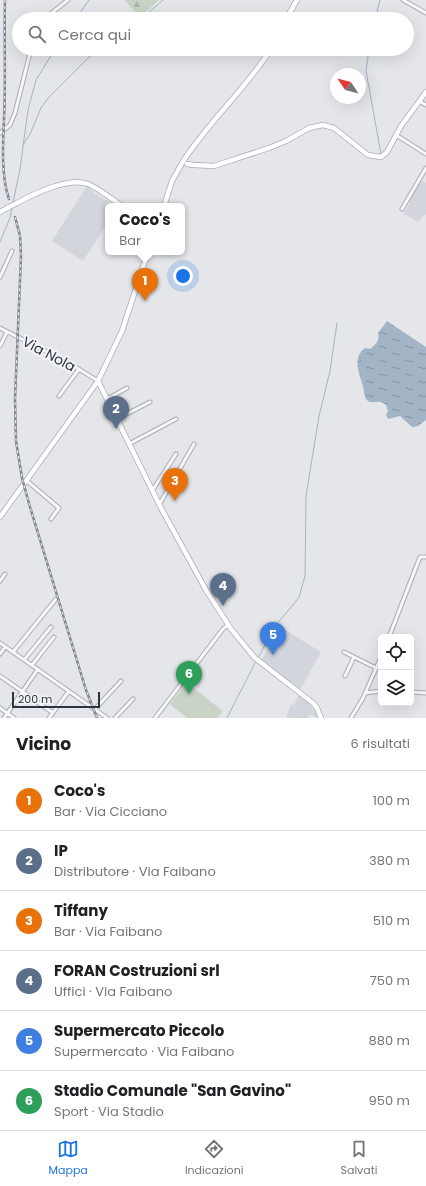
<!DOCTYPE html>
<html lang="it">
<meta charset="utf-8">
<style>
:root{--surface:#fff;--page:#f2f2f2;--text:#202124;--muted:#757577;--line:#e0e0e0;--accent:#1a73e8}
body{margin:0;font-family:Poppins,sans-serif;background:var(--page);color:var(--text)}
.controls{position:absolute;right:12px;bottom:12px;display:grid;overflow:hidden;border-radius:6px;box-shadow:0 4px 16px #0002}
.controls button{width:36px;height:36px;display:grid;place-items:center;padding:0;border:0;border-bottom:1px solid var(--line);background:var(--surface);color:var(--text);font:20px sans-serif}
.compass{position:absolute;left:330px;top:68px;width:36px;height:36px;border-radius:50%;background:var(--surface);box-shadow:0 4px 16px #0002;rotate:305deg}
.scale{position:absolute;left:12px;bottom:10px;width:88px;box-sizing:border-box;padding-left:4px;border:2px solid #2d3441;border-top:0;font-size:11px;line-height:14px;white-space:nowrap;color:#2d3441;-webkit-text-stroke:3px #f3f5f8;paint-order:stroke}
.you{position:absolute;left:183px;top:276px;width:14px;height:14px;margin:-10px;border:3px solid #fff;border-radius:50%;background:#1a73e8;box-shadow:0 0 0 6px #1a73e833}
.badge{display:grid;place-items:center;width:26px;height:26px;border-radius:50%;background:var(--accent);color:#fff;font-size:13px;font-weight:700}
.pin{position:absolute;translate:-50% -33px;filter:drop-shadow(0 1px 2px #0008)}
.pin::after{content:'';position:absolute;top:21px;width:14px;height:12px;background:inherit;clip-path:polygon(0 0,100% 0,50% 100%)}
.popup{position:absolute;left:105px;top:203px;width:80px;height:52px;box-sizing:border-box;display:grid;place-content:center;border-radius:6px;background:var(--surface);filter:drop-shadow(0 1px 3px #0005);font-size:13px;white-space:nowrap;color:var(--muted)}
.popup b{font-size:15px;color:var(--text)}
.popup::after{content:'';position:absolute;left:50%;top:100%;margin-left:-8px;border:8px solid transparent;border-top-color:var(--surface)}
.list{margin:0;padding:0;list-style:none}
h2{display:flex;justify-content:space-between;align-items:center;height:52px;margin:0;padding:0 16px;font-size:17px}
h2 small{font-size:13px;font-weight:400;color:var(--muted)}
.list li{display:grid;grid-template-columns:26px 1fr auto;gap:12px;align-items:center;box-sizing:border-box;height:60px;padding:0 16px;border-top:1px solid var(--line)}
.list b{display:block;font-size:15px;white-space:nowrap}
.list p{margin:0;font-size:13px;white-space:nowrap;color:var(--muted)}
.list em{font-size:13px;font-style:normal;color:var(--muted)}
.icon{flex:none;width:22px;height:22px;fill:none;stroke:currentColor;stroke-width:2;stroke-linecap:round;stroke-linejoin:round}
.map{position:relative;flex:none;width:426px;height:718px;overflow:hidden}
.search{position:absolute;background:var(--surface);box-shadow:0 4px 16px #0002;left:12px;right:12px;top:12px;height:44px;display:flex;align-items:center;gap:10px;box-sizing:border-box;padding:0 14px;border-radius:22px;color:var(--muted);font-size:15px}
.sheet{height:412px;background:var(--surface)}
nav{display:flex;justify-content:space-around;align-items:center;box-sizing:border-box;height:56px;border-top:1px solid var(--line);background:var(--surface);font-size:11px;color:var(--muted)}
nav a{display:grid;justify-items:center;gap:2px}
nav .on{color:var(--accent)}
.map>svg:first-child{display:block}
.built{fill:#d2d5dc}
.forest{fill:url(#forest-firs)}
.park{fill:#c9d3c6}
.water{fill:url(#water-ripples)}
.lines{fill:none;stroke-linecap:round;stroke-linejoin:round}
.stream{stroke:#a3b4c6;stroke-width:1}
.street-casing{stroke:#a9adb4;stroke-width:5}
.secondary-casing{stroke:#a9adb4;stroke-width:6}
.street{stroke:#f6f7f9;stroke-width:3}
.secondary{stroke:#fff;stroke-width:4.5}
.rail-casing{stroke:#7f8692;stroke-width:2.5}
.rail{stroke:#f3f5f8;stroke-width:1;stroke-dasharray:3;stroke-linecap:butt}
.secondary-bridge-casing{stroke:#a9adb4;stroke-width:6;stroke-linecap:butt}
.secondary-bridge{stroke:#fff;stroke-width:4.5}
.labels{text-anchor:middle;stroke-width:4;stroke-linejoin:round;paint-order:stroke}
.street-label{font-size:14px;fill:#2d3441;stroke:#f3f5f8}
</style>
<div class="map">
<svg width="426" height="718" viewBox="0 0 426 718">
<defs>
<pattern id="forest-firs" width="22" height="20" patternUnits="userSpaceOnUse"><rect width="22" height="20" fill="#c9d3c6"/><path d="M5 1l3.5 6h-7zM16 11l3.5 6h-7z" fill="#adb6ab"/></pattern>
<pattern id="water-ripples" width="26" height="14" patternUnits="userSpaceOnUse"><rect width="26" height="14" fill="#a3b4c6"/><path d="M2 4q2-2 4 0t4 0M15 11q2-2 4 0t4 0" fill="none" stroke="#8593a2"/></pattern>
</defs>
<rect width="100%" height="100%" fill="#e4e6ea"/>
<path class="built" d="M 421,180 L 426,183 L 426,215 L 424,214 L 419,222 L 403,214 L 410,203 L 407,202 Z
M 87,186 L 94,193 L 109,202 L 114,203 L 119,206 L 108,206 L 108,223 L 83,261 L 52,241 Z
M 282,628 L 321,652 L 300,690 L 261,661 L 270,644 Z
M 299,695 L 309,703 L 316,712 L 318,718 L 310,715 L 308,718 L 289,718 L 286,717 L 291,704 L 294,705 Z"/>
<path class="forest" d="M 124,0 L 159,0 L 140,17 Z"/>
<path class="park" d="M 187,683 L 223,711 L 217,718 L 187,718 L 170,704 Z"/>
<path class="water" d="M 387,321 L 426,347 L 426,420 L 418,426 L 412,427 L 400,416 L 388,419 L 386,415 L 388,411 L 386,405 C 385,404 383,403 381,402 C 377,401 372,404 368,401 C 364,398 364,391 363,386 C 359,373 352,357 365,348 L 370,349 C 376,344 380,341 378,333 Z"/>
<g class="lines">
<path class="stream" d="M 76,19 L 89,0
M 141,19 L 163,0
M 375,19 L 380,0
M 369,49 L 366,71 L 381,154
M 23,145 L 30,134 L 41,108 L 49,97 L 89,57 L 101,49
M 13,203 L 20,169 L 28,110 L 36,80 L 55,49
M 0,242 L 10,218 L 12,208
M 258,658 L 276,625 L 293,605 L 299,597 L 305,576 L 306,496 L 319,416 L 330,371 L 337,323
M 227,718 L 256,661"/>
<defs>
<path id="street" d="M 403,0 L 426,13
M 44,19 L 68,0
M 419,101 L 426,105
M 0,133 L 10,125 L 15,113 L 31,49
M 396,135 L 426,154
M 402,209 L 426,168
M 0,277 L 12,251
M 0,328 L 69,363 L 98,381
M 0,346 L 7,332
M 59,396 L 79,369
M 107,399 L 127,388
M 117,419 L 150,402
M 129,444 L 176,419
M 27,481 L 59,508 L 51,519
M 152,491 L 176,454
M 159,505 L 194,444
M 0,581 L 5,574
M 389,637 L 420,557 L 426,557
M 0,643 L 107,718
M 13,652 L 56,599
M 344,652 L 376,668
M 0,654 L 5,647
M 24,660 L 51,627
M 32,665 L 54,637
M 0,676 L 53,713
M 345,676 L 354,657
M 411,692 L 426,693
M 365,693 L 381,691
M 0,708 L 14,718
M 95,709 L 121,681
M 4,718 L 38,669
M 49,718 L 69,691
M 115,718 L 133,699
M 155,718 L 223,629 L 228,625
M 351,718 L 363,698 L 381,657"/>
<path id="secondary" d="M 286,19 L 297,0
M 182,163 C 208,122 245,90 271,49
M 187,164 L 194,165 L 214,166 L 269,148 L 286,141 L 309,128 L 323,125 L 334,128 L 368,155 L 381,157 L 387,152 L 401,126 L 426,92
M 17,203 C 33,194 69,177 88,184 C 98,188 113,200 122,206
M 164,206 L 172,181 L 181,165
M 0,212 L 9,207
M 98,381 L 161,508 L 206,590 L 231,629 L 255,658 L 313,703 L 317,708 L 321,718
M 0,517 L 98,381 L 122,331 L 148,252"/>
</defs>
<use href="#street" class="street-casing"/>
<use href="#secondary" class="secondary-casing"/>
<use href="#street" class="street"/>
<use href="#secondary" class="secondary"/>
<defs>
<path id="rail" d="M 5,0 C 4,40 6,80 4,120 C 3,143 1,177 9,199
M 15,217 L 20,236 L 21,256 L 15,399 L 16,441 L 22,478 L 30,507 L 86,690 L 97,718"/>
</defs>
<use href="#rail" class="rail-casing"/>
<use href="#rail" class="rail"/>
<defs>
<path id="secondary-bridge" d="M 9,207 L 17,203"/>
</defs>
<use href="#secondary-bridge" class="secondary-bridge-casing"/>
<use href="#secondary-bridge" class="secondary-bridge"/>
</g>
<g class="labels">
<g class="street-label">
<text transform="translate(49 354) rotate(28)" y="5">Via Nola</text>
</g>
</g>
</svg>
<div class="controls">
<button><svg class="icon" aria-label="locate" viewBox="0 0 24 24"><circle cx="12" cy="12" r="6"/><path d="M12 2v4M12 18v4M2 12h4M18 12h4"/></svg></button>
<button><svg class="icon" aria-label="layers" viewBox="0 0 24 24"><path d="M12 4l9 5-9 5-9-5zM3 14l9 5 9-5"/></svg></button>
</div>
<svg class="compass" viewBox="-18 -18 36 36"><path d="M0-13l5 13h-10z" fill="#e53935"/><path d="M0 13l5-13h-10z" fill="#757577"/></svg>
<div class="scale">200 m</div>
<div class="you"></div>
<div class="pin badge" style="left:145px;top:301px;background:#e8710a">1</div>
<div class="popup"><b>Coco's</b>Bar</div>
<div class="pin badge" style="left:116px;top:429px;background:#5c6f8a">2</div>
<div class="pin badge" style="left:175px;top:501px;background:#e8710a">3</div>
<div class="pin badge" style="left:223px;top:606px;background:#5c6f8a">4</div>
<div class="pin badge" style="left:273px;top:655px;background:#3f7fe0">5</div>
<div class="pin badge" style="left:189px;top:694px;background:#2e9e5b">6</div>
<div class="search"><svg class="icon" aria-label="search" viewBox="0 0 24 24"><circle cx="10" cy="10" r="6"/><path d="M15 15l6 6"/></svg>Cerca qui</div>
</div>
<section class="sheet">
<h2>Vicino<small>6 risultati</small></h2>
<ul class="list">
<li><span class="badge" style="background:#e8710a">1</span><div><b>Coco's</b><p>Bar · Via Cicciano</p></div><em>100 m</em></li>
<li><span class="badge" style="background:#5c6f8a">2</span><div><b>IP</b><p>Distributore · Via Faibano</p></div><em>380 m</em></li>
<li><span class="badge" style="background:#e8710a">3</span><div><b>Tiffany</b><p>Bar · Via Faibano</p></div><em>510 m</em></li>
<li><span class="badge" style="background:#5c6f8a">4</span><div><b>FORAN Costruzioni srl</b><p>Uffici · Via Faibano</p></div><em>750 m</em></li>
<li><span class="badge" style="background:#3f7fe0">5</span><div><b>Supermercato Piccolo</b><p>Supermercato · Via Faibano</p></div><em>880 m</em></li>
<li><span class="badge" style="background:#2e9e5b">6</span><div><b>Stadio Comunale &quot;San Gavino&quot;</b><p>Sport · Via Stadio</p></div><em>950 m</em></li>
</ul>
</section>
<nav>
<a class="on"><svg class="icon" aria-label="map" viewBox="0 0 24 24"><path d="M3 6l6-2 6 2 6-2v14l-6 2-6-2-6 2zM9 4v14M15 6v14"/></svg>Mappa</a>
<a><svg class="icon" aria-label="directions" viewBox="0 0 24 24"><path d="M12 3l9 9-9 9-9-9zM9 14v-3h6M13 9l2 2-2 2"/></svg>Indicazioni</a>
<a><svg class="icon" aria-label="saved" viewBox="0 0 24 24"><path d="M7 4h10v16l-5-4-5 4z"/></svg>Salvati</a>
</nav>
